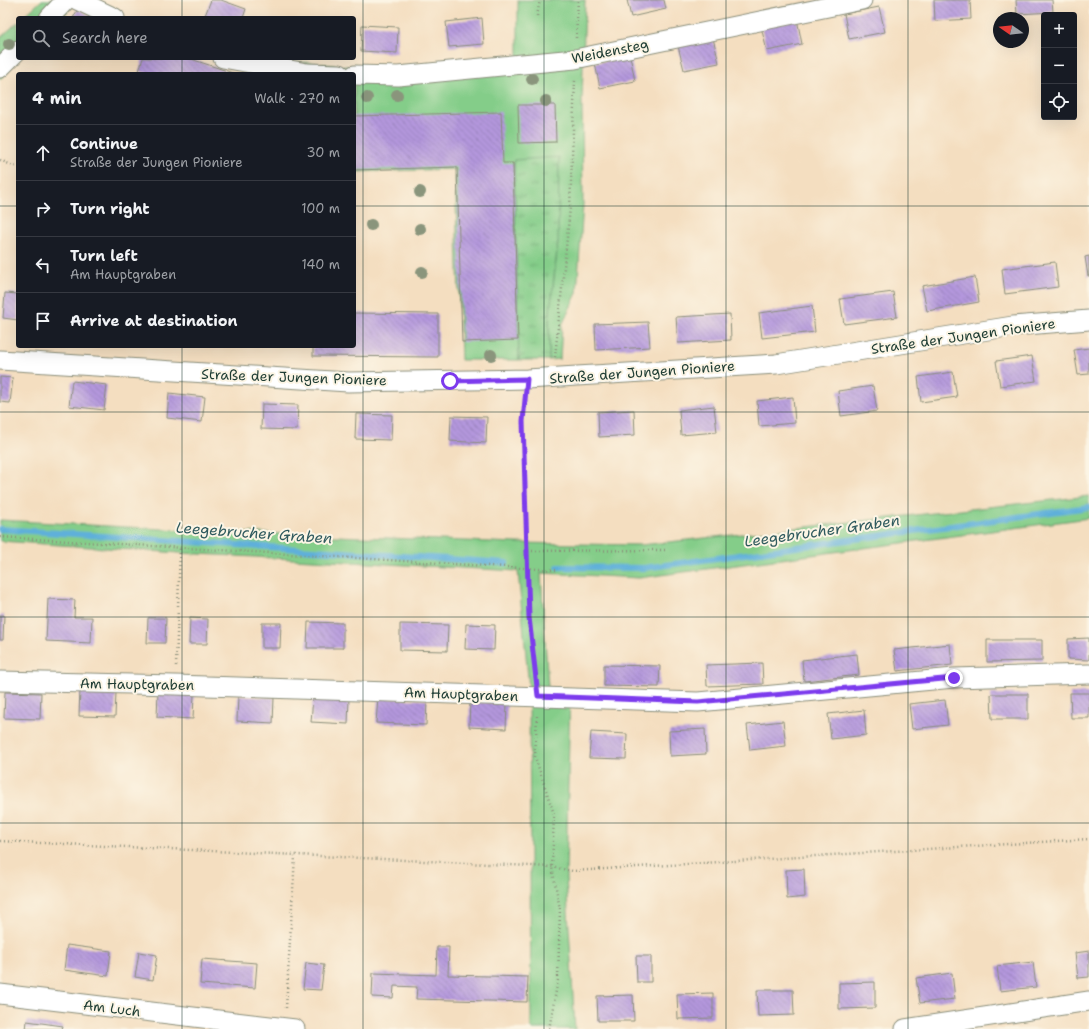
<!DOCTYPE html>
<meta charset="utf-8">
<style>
:root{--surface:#171b24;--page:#242831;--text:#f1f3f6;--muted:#9ea1a6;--line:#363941}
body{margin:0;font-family:"Shantell Sans",sans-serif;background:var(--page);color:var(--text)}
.controls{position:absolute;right:12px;top:12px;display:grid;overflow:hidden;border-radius:4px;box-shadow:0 4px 16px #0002}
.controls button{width:36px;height:36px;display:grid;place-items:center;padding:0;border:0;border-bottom:1px solid var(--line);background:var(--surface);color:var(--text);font:20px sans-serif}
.compass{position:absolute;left:993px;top:12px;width:36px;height:36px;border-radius:50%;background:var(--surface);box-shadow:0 4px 16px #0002;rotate:284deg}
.stop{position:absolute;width:12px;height:12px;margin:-9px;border:3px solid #7c3aed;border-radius:50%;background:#fff}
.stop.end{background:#7c3aed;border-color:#fff;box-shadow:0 1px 4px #0008}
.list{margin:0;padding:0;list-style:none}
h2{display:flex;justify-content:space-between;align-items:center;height:52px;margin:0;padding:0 16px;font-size:17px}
h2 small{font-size:13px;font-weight:400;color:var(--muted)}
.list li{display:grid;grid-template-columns:26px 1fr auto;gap:12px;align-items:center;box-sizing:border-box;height:56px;padding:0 16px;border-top:1px solid var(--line)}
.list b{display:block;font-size:15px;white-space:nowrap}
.list p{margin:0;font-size:13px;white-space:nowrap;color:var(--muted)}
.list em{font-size:13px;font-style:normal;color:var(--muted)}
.icon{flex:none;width:22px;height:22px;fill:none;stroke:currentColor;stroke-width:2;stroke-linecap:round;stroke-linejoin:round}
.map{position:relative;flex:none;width:1089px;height:1029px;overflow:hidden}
.search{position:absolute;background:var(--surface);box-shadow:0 4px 16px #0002;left:16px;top:16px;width:340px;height:44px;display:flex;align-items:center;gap:10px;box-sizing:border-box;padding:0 14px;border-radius:4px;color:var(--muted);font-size:15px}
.panel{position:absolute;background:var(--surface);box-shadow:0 4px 16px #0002;left:16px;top:72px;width:340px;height:276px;border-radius:4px}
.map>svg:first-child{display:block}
.green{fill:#84cd89;stroke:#52855e}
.park{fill:url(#park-tufts);stroke:#52855e}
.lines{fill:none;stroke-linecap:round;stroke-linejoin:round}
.stream{stroke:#5fb0da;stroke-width:6}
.building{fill:url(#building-back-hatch)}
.street-casing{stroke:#8a8e7a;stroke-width:21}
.path{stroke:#8a8e7a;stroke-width:2.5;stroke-dasharray:1 3;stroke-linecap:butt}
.street{stroke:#fff;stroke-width:19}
.tree{fill:#8a957c}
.route{stroke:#7c3aed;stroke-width:5}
.grid{fill:none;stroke:#1f3d34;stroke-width:1;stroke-opacity:0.55}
.labels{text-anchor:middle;stroke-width:4;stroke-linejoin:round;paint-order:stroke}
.street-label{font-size:14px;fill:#1f3d34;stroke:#fcf5e5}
.water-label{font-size:15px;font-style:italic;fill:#2f5a5e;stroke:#fcf5e5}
</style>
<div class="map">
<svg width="1089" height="1029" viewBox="0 0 1089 1029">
<defs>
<pattern id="park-tufts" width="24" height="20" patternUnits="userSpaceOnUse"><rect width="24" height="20" fill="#84cd89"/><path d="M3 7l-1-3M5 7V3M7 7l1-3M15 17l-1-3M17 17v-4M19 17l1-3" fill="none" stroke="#6ba871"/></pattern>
<pattern id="building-back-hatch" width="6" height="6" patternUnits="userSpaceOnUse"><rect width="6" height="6" fill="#b497dd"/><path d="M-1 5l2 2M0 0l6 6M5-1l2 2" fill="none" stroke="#927cb4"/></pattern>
</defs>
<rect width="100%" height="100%" fill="#fcf5e5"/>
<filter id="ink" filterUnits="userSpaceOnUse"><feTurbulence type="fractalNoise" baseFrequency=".025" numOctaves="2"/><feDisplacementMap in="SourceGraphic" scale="8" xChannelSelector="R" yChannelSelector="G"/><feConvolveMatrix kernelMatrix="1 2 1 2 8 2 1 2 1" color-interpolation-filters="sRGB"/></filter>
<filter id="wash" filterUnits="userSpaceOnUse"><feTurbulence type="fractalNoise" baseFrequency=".012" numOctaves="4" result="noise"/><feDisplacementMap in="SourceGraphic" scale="16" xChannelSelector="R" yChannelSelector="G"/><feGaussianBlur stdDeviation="0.9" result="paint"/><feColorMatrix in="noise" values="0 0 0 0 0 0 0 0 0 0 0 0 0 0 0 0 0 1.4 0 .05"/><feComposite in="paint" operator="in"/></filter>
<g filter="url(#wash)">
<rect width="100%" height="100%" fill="#f4dec0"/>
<path class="green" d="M 42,0 L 79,0 L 61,18 L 22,18 Z
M 518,0 L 585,0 L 582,101 L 583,204 L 577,293 L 562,325 L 560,359 L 549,360 L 549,321 L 558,242 L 514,160 L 519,360 L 461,360 L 455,169 L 354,172 L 354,74 L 295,61 L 374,69 L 518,58 Z
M 18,22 L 18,58 L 0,80 L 0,38 Z
M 1089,496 L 1089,518 L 639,578 L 541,573 L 548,688 L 570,689 L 566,877 L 575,1029 L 531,1029 L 529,688 L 518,571 L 180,553 L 0,541 L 0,520 L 181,530 L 517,543 L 641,545 Z"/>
<path class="park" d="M 559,157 L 558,242 L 549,321 L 549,360 L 519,360 L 514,160 Z"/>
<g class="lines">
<path class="stream" d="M 0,529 L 506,563
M 558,567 L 644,568 L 1089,507"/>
</g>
<g id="blocks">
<path class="building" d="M 211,0 L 221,0 L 246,9 L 243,18 L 204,18 Z
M 627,0 L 664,0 L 666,9 L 631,17 Z
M 934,0 L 970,0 L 971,19 L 935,21 Z
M 1016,0 L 1052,0 L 1053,12 L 1017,14 Z
M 879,7 L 885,32 L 849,39 L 844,14 Z
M 78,9 L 94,18 L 73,18 Z
M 482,18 L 484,44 L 449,47 L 446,22 Z
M 797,19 L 802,44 L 767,51 L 761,27 Z
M 362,25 L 398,27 L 397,53 L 361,51 Z
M 713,38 L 719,63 L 684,70 L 678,46 Z
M 630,56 L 635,81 L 600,88 L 595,63 Z
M 143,58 L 188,58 L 236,74 L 149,74 L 139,71 Z
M 518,105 L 555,105 L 556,142 L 519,143 Z
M 501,112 L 503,163 L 513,163 L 518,340 L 462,342 L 457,167 L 354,170 L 354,116 Z
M 1089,256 L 1089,276 L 1088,276 L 1085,257 Z
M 1055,262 L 1058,287 L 1005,294 L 1002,269 Z
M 975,277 L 979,302 L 927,311 L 922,286 Z
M 893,292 L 897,317 L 844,324 L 840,299 Z
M 5,293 L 18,294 L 18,320 L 3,318 Z
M 812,306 L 815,332 L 762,338 L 759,313 Z
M 354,313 L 438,314 L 438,357 L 313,356 L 313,346 L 354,346 Z
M 730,314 L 731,340 L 678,343 L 676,317 Z
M 648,322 L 650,347 L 596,350 L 595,324 Z
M 1089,348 L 1089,374 L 1078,375 L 1074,350 Z
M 1032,356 L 1036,381 L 1000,386 L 996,361 Z
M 953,372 L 957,397 L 921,402 L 918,377 Z
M 0,377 L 13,378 L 10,403 L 0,402 Z
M 72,381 L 107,385 L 104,410 L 69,406 Z
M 873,386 L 877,411 L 841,416 L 838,391 Z
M 169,393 L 205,397 L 202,422 L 167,418 Z
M 793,397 L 795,423 L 759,426 L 757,401 Z
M 262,404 L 298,405 L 297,430 L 261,429 Z
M 714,406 L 717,432 L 681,435 L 679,410 Z
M 634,410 L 635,435 L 599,437 L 598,412 Z
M 356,414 L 392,415 L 391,440 L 355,439 Z
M 451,416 L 487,417 L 486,443 L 450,441 Z
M 48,599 L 75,600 L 74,617 L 92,617 L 91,643 L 46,641 Z
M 0,615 L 4,615 L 3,640 L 0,640 Z
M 148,618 L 166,618 L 165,643 L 147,643 Z
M 190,618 L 208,619 L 207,644 L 189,644 Z
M 308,622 L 343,623 L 343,648 L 307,648 Z
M 262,623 L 281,623 L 280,648 L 262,648 Z
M 400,624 L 448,625 L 447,651 L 400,650 Z
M 466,624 L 495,625 L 494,650 L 465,649 Z
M 1089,638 L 1089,660 L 1068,659 L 1068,639 Z
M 987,640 L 1042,640 L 1042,661 L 987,662 Z
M 950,644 L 952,665 L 897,671 L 894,650 Z
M 857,654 L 859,675 L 804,681 L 802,660 Z
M 762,663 L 763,684 L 707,686 L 706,665 Z
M 604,665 L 660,666 L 659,687 L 604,686 Z
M 80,690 L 116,692 L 115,717 L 79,716 Z
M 5,692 L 41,693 L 40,719 L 4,718 Z
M 158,692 L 194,694 L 193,719 L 157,717 Z
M 1070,693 L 1089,693 L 1089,718 L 1071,718 Z
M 991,694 L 1028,694 L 1028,719 L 992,719 Z
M 238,696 L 274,698 L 273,723 L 237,721 Z
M 313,697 L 349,698 L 348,724 L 311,722 Z
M 378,698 L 427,700 L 426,725 L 376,723 Z
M 945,700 L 948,725 L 912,729 L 909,704 Z
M 470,702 L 507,703 L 506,729 L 469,727 Z
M 864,710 L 866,735 L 831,739 L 828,714 Z
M 783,721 L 786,746 L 750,750 L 747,725 Z
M 705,729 L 706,754 L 670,756 L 669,731 Z
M 591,732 L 627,734 L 626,759 L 589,758 Z
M 804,869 L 805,897 L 787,899 L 786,870 Z
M 67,945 L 111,951 L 108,976 L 64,970 Z
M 437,947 L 449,947 L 448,975 L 528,977 L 527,1002 L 416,999 L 417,987 L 394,986 L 393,998 L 372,997 L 373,973 L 436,975 Z
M 1089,951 L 1089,977 L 1078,978 L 1075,953 Z
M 139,952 L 157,955 L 153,980 L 135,977 Z
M 636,956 L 651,956 L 651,982 L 637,982 Z
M 202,959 L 257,963 L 255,988 L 200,984 Z
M 1033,962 L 1036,987 L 1000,991 L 997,966 Z
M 306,963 L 324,965 L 321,990 L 303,989 Z
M 952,973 L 955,999 L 920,1003 L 916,978 Z
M 875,982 L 875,1008 L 839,1009 L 839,983 Z
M 757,990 L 793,990 L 794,1015 L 758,1016 Z
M 713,993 L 713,1018 L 678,1019 L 677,994 Z
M 633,995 L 634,1021 L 598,1021 L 597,996 Z
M 27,1021 L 63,1026 L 62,1029 L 26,1029 Z"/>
</g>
</g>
<g filter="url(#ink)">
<use href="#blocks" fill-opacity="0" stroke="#8a8e7a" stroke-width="1"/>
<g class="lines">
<defs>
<path id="street" d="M 77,0 L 115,18
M 49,18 L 66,0
M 223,58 L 307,73 L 340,74
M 0,68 L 18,50
M 354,75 L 398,76 L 575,59 L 862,0
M 0,360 L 348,382 L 527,379 L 776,364 L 1013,326 L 1089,320
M 0,681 L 175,685 L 698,702 L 954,678 L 1089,674
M 0,994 L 295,1029
M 905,1029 L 1089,1001"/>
</defs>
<use href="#street" class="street-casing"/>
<path class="path" d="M 537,16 L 540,0
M 576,38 L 578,0
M 0,160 L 18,168
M 555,357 L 570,208 L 575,79
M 525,399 L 523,421 L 529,617 L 536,677
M 0,537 L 557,570
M 528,551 L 665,550
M 176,666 L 180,548
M 537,716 L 535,757 L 554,814 L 552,867 L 560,909 L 558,980 L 549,1029
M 0,841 L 552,867 L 573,871 L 1089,839
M 286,1008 L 295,856"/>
<use href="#street" class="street"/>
</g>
<g class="tree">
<circle cx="9" cy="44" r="6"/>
<circle cx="532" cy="79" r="6"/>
<circle cx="397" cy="95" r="6"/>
<circle cx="367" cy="98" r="6"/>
<circle cx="546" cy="101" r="6"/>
<circle cx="420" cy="192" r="6"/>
<circle cx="371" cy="225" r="6"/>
<circle cx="420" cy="229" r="6"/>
<circle cx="422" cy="272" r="6"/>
<circle cx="491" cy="355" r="6"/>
</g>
</g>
<g class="lines" filter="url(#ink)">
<path class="route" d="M 450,381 L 527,379 L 523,421 L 529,617 L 538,696 L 698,702 L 954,678"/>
</g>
<path class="grid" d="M 182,0 L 182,18M 363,0 L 363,1029M 544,0 L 544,1029M 726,0 L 726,1029M 908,0 L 908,1029M 182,58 L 182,74M 0,206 L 18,206M 354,206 L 1089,206M 182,346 L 182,1029M 0,412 L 1089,412M 0,617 L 1089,617M 0,823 L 1089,823"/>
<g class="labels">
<g class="street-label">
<text transform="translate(610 51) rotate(-11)" y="5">Weidensteg</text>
<text transform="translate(963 336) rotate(-8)" y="5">Straße der Jungen Pioniere</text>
<text transform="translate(642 372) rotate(-4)" y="5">Straße der Jungen Pioniere</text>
<text transform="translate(294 377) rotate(2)" y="5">Straße der Jungen Pioniere</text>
<text transform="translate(137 684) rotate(1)" y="5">Am Hauptgraben</text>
<text transform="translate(461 694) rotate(2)" y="5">Am Hauptgraben</text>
<text transform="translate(112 1008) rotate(7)" y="5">Am Luch</text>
</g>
<g class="water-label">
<text transform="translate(822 531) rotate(-8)" y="5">Leegebrucher Graben</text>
<text transform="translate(254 533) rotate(4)" y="5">Leegebrucher Graben</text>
</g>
</g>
</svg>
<div class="controls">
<button>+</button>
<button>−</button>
<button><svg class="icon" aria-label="locate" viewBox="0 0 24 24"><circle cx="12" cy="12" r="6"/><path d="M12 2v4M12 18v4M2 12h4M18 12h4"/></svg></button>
</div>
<svg class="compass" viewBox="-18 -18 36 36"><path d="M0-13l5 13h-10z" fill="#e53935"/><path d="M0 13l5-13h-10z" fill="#9ea1a6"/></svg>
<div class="stop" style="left:450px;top:381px"></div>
<div class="stop end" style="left:954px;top:678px"></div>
<div class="search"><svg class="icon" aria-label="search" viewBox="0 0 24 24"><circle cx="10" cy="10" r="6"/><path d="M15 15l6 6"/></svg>Search here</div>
<section class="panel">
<h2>4 min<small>Walk · 270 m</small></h2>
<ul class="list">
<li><svg class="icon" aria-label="ahead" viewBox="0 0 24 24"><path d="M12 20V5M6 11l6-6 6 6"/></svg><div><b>Continue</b><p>Straße der Jungen Pioniere</p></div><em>30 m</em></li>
<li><svg class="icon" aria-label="right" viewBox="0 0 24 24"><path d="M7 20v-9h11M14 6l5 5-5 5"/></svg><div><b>Turn right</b></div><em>100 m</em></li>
<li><svg class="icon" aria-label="left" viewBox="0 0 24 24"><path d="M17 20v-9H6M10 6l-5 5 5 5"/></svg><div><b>Turn left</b><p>Am Hauptgraben</p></div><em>140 m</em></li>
<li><svg class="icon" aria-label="arrive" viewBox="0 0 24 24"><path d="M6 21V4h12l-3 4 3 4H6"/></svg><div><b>Arrive at destination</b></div></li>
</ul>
</section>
</div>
